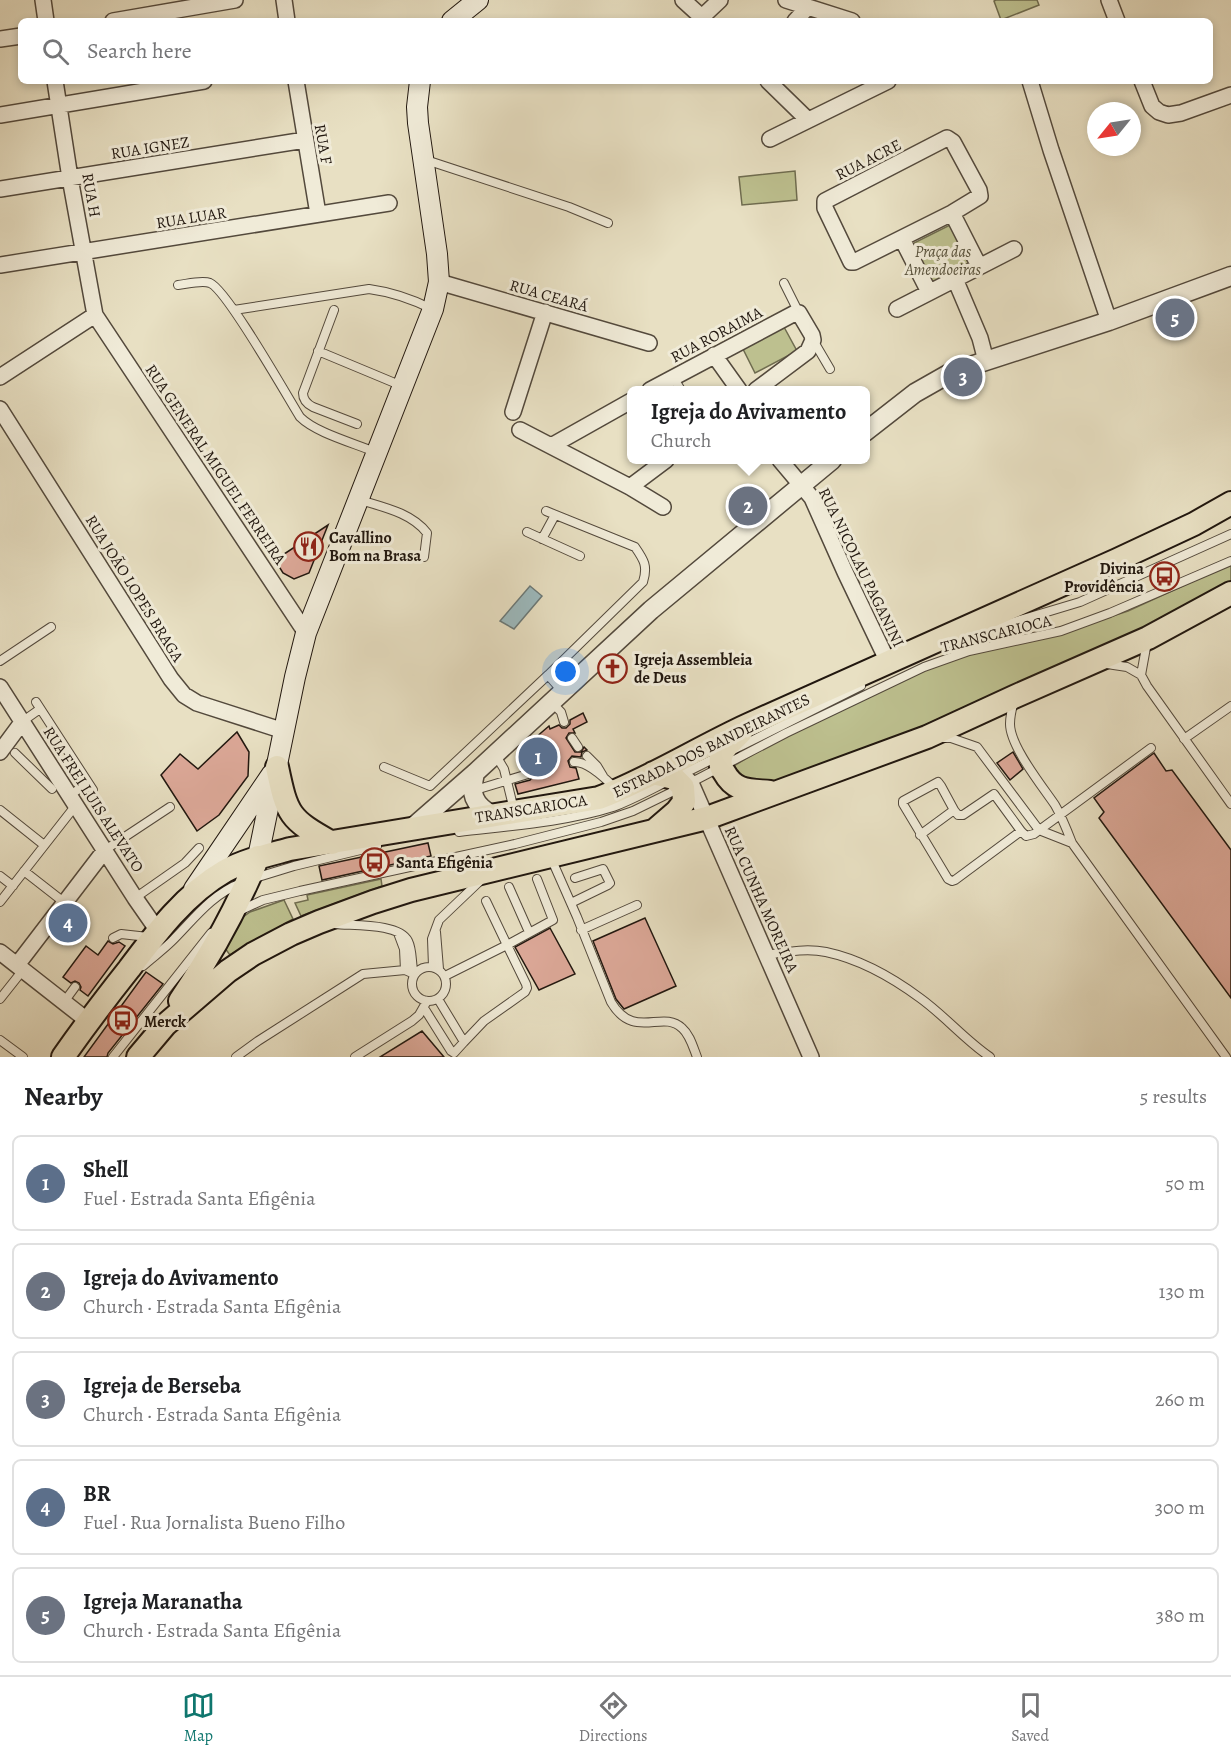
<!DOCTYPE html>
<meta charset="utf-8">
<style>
:root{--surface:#fff;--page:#f6f6f6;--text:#202124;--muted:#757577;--line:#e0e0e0;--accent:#0f766e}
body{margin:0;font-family:Alegreya,serif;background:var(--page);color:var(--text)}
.compass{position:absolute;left:1087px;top:102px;width:54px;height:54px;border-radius:50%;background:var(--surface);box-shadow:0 3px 9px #0003;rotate:240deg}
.you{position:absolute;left:566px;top:672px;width:21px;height:21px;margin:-15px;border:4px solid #fff;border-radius:50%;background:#1a73e8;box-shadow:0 0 0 9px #1a73e833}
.badge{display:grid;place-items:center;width:39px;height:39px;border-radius:50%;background:var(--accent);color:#fff;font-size:20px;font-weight:700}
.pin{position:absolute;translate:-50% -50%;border:3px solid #fff;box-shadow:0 2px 6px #0006}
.popup{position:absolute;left:627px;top:386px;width:243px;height:78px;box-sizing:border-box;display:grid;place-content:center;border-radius:9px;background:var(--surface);filter:drop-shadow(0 2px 4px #0005);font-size:20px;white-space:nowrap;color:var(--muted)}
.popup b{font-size:22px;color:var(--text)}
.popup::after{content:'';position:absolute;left:50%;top:100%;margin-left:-12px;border:12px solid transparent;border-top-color:var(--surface)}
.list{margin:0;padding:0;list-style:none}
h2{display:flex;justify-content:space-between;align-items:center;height:78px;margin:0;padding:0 24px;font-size:26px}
h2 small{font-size:20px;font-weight:400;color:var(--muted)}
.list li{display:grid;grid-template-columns:39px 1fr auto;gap:18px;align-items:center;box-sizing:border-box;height:96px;margin:0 12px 12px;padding:0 12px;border:2px solid var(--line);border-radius:9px}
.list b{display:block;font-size:22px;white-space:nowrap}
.list p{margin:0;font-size:20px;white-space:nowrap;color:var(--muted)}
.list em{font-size:20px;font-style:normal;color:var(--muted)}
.icon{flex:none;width:33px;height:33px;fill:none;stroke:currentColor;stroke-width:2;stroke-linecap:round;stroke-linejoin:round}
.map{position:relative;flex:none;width:1231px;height:1057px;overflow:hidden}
.search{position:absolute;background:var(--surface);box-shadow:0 3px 9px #0003;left:18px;right:18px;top:18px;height:66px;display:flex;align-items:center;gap:15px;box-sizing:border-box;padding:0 21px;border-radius:9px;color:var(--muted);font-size:22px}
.sheet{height:618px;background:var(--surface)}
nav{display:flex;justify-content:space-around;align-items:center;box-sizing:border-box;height:84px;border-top:2px solid var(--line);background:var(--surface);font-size:16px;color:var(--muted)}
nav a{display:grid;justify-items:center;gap:3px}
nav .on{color:var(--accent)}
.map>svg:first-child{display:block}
.green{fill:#bdc08f;stroke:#6f6c4f;stroke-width:1.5}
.water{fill:#9cbabe;stroke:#6b7978;stroke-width:1.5}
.building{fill:#dca898;stroke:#21170f;stroke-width:1.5}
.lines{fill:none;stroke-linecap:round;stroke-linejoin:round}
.service-casing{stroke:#53493c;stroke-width:10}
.minor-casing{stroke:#53493c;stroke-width:18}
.tertiary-casing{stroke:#53493c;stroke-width:21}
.secondary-casing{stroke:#21170f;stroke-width:22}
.primary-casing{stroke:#21170f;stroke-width:26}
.service{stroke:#f0ebd8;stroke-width:8}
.minor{stroke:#f0ebd8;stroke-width:15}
.tertiary{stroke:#f0ebd8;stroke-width:18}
.secondary{stroke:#f0ebd8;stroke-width:20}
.primary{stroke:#e8e0c3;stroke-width:22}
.labels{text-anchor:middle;stroke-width:6;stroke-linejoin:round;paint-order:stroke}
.street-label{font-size:16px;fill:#21170f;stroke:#f0ebd8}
.park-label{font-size:16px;font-style:italic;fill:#58523c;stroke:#f0ebd8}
.poi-label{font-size:16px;font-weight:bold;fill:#21170f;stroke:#f0ebd8;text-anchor:start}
</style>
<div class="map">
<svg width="1231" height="1057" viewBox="0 0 1231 1057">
<rect width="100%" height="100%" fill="#e8e0c3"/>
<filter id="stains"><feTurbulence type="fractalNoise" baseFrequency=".00333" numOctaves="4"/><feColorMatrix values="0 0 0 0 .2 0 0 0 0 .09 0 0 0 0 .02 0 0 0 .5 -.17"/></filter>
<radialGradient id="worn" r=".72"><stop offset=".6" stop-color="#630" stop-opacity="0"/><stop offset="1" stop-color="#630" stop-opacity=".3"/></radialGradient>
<path class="green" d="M 996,0 L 1037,0 L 1039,5 L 1001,20 L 994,1 Z
M 795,171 L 797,200 L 742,205 L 739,177 Z
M 952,224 L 978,275 L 934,297 L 908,246 Z
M 784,327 L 797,351 L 755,373 L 743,349 Z
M 1231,564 L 1231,587 L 1191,608 L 891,740 L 759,793 L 727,770 L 767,746 L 934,666 L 978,651 L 1051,636 L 1128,611 Z
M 381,879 L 382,886 L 301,916 L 295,903 L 308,900 L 307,895 Z
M 284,900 L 293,919 L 230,955 L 224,947 L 239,920 L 250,912 Z"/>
<path class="water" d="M 530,586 L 542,596 L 514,629 L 500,621 Z"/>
<path class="building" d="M 328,525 L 309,573 L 294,579 L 283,573 L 275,560 Z
M 583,713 L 587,722 L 573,729 L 575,733 L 569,733 L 566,738 L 575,752 L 581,752 L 584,747 L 587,750 L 582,752 L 581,757 L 572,756 L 568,761 L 570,767 L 576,768 L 579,779 L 518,794 L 515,784 L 530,780 L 534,775 L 532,769 L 527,768 L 520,751 L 549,726 L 550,729 L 559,725 L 562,728 L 566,728 L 570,724 L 570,720 Z
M 237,732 L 249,752 L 248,776 L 219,815 L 197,831 L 161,775 L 180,754 L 198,769 Z
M 1013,752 L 1023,769 L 1010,780 L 997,763 Z
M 1154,753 L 1166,771 L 1172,770 L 1231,850 L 1231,998 L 1099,818 L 1104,812 L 1094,798 Z
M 428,843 L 431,856 L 322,880 L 319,866 Z
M 645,918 L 676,986 L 624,1009 L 616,999 L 593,941 Z
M 550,928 L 575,974 L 539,990 L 515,947 Z
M 108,941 L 113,944 L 119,942 L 125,946 L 88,996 L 80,990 L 81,987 L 79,983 L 75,981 L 71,983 L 63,977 L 86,946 L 98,955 Z
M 146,972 L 163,984 L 108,1053 L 107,1057 L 84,1057 Z
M 422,1031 L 444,1057 L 380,1057 Z"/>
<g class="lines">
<defs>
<path id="service" d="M 426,160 L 569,207 L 608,223
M 784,283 L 796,307 L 797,313
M 178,285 C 187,284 202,280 210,283 C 227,290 287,396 300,417 C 316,433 354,443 375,452
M 234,310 L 369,289 C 391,292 412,299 432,309
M 334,310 L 303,393 C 303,399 307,404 313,407 L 357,424
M 813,340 L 830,369
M 318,351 L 402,386
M 673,377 L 681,390
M 360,500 C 383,507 412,513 427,533 L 424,557
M 546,511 L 635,547 C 644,560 648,566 643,582 L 548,675
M 527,532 L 580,556
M 542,539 L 555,515
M 987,630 L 1080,602 L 1231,534
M 1147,642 L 1141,675 L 1147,686 L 1231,804
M 0,661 L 51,627
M 1107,664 L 1127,667 L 1141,675
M 36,702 L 93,790
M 551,702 L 561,712 L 564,722
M 23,721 L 40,709
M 572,738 L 578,747
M 944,738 L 951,738 L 977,747 L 1039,830 L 1072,843 C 1067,830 1062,817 1055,805 C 1042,786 1010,746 1010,724 C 1010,716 1012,708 1014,701
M 1184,739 L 1231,706
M 735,749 L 861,686
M 15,753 L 52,789
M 495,754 L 504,769 L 514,810
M 587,756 L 597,766 L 603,776
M 574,762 C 587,761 606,779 615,788
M 384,767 L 430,786 L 548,675 L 562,691
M 681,775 L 719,756
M 690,783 L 786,733 L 924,667 L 969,651 L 1061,631 L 1110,613 L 1231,561
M 472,791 L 528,774
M 70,795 L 88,783
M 0,810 L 44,845
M 954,810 L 941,786 L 938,782 L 903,801 L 903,804 L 948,879 L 952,881 L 955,880 L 1021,831 L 1026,836 L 1034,834 L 1151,748
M 459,832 C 509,826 566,822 613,807 C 632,800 650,790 668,781
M 920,835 L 954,810 L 958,815 L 963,815 L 994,794 L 1021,831
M 1072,843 L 1226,1057
M 105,850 L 170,807
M 551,858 L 577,917 L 611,1002 C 634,1041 662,1009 682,1028 C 690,1035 693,1047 697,1057
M 24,871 L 65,903
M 0,876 L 13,886
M 255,878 L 294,866 L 377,846
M 509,887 L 529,932
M 135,898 L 185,863 L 199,848
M 0,902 L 76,805
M 571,903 L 608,885 L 610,883 L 603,869 L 575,878
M 239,911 L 263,900 L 300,891 L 515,844 L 601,822 L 633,811 L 680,788
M 335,924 C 353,926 399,923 408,941 C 413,951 411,964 414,974
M 581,930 L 637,905
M 436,932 L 439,969
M 398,933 L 404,949 L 405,970
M 113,938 L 121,934 L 148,937
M 766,955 C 786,952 806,948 826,952 C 859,959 893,978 920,998 C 945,1016 965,1040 990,1057
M 143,966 C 153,957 163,950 172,941 C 194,919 211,895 241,883
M 433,966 L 432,939 L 439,920 L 482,879
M412 984a17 17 0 1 1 34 0a17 17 0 1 1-34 0Z
M 445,976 L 507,945 L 486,901
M 0,999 L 23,970
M 438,999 L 464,1042 L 484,1021 L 525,992 L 527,988 L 526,984 L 507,945 L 553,920 L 537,879
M 64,1002 L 75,987
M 424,1008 L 451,1051 L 454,1053 L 464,1042
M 0,1040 L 23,1057
M 113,1057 L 211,933
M 236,1057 L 258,1041 L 363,974 L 405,970 L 414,974
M 355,1057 L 412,1021 L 419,1015 L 427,1001"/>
<path id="minor" d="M 43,0 L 46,21
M 284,0 L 287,21
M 683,0 L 706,21
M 786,0 L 852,21
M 1109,0 L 1117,21
M 702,17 L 720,0
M 113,21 L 235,0
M 795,21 L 808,7
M 0,39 L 21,36
M 55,81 L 70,178 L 95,315 L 306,633
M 296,81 L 318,214
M 768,81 L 808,120
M 1030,81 L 1051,150 L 1109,321
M 1142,81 L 1152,106 L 1159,112 L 1168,115 L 1181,113 L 1231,95
M 0,115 L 204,81
M 947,138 L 953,142 L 979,190 L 980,196 L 952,213 L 854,262 L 851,262 L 825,208 L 825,201 Z
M 770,139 L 888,81
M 0,189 L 305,140
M 952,213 L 979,266
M 902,239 L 929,292
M 0,265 L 389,203
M 955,279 L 980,338 L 986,361
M 439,282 L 649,343
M 897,309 L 1014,249
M 714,355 L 739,390
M 0,377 L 95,315
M 650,390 L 795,313 L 799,313 L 812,335 L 813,340 L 808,351 L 756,390
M 0,409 L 171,679 L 184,695 L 197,703 L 284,731
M 513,412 L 545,312
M 520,430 L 630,487 L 663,507
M 551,446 L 631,401
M 780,460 L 812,498 L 845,572 L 888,662
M 630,487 L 666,460
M 0,687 L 135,898 L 158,931
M 0,752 L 23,721
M 684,776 L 691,783 L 811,1057
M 0,952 L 88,1021
M 17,965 L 105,850"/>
<path id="tertiary" d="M 865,432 L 915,393 L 952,372 L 1109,321 L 1231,276
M 475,773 C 470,794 473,804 492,815
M 412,828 L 475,773 L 651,610 L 832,460"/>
<path id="secondary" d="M 452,21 L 478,0
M 258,857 L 295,677 L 306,633 L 433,309 L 439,282 L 437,254 L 418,123 L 417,107 L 420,81
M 194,889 L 272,774"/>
<path id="primary" d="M 741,732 C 735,739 725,746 722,754 C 720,760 720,767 724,772 C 735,792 749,790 770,792
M 277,767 C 287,815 289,819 332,843
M 653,773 L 674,778 L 683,787 L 684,802 L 677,811 L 655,830
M 180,1001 C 211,955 237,908 258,857
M 63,1057 C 84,1027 106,998 129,969 C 156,933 185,894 225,871 C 245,860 268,855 290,849 L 599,798 C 651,778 698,748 748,725 L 1117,560 L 1194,524 L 1231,503
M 138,1057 L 165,1025 L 228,971 L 253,954 L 291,934 L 319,922 L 373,902 L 411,890 L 707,818 L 927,737 L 1016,696 L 1148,638 L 1231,593"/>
</defs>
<use href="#service" class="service-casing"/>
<use href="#minor" class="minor-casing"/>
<use href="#tertiary" class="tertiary-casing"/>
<use href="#secondary" class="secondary-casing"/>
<use href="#primary" class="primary-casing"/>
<use href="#service" class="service"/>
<use href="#minor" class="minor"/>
<use href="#tertiary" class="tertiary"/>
<use href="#secondary" class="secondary"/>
<use href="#primary" class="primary"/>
</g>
<defs>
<symbol id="restaurant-ring" viewBox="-11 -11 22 22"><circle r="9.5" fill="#f0ebd8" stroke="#8f2418" stroke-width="1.5"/><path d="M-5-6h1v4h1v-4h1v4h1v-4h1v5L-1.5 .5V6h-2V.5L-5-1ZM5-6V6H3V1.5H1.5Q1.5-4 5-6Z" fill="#8f2418"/></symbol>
<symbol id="bus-ring" viewBox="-11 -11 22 22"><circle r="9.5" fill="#f0ebd8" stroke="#8f2418" stroke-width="1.5"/><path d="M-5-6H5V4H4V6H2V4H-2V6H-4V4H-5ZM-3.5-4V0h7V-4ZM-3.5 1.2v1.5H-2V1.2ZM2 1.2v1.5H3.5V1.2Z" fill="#8f2418"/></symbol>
<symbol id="church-ring" viewBox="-11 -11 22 22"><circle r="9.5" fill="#f0ebd8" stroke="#8f2418" stroke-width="1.5"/><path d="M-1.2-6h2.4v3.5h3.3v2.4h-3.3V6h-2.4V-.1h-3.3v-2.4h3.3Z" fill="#8f2418"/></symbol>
</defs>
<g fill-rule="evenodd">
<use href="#restaurant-ring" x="292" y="530" width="33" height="33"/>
<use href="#bus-ring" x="1148" y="560" width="33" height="33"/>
<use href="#church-ring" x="596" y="652" width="33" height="33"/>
<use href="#bus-ring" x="358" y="846" width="33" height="33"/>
<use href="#bus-ring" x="106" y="1004" width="33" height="33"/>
</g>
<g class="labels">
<g class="street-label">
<text transform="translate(324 144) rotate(80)" y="6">RUA F</text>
<text transform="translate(150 147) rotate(-9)" y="6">RUA IGNEZ</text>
<text transform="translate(868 159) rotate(-27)" y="6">RUA ACRE</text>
<text transform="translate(92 195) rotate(80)" y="6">RUA H</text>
<text transform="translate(191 217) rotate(-9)" y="6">RUA LUAR</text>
<text transform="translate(549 295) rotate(16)" y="6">RUA CEARÁ</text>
<text transform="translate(716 334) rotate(-28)" y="6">RUA RORAIMA</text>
<text transform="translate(216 464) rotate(56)" y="6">RUA GENERAL MIGUEL FERREIRA</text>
<text transform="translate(862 567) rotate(64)" y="6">RUA NICOLAU PAGANINI</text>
<text transform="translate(135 588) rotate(58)" y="6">RUA JOÃO LOPES BRAGA</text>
<text transform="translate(996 633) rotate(-14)" y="6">TRANSCARIOCA</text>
<text transform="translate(711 745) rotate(-26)" y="6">ESTRADA DOS BANDEIRANTES</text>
<text transform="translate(94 799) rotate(57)" y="6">RUA FREI LUIS ALEVATO</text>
<text transform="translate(531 808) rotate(-9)" y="6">TRANSCARIOCA</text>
<text transform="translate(762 899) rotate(66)" y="6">RUA CUNHA MOREIRA</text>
</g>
<g class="park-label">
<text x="943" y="257">Praça das<tspan x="943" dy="18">Amendoeiras</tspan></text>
</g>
<g class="poi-label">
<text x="329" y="543">Cavallino<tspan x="329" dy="18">Bom na Brasa</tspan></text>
<text x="1144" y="574" text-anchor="end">Divina<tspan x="1144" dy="18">Providência</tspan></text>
<text x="634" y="665">Igreja Assembleia<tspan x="634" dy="18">de Deus</tspan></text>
<text x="396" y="868">Santa Efigênia</text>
<text x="144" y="1027">Merck</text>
</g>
</g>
<rect width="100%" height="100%" filter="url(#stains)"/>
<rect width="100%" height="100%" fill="url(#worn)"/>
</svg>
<svg class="compass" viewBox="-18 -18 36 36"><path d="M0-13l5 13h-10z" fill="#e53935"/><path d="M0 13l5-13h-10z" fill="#757577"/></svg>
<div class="you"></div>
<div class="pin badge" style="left:538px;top:757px;background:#5c6f8a">1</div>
<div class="pin badge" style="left:748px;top:506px;background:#6b7280">2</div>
<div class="popup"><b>Igreja do Avivamento</b>Church</div>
<div class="pin badge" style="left:963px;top:377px;background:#6b7280">3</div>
<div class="pin badge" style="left:68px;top:923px;background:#5c6f8a">4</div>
<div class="pin badge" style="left:1175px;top:318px;background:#6b7280">5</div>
<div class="search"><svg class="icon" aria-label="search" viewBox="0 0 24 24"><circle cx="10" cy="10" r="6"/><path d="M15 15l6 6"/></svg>Search here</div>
</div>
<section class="sheet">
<h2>Nearby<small>5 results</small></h2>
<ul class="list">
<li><span class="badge" style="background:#5c6f8a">1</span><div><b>Shell</b><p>Fuel · Estrada Santa Efigênia</p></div><em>50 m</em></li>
<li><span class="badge" style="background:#6b7280">2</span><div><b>Igreja do Avivamento</b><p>Church · Estrada Santa Efigênia</p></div><em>130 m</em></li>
<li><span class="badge" style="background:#6b7280">3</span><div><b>Igreja de Berseba</b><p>Church · Estrada Santa Efigênia</p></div><em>260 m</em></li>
<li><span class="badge" style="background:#5c6f8a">4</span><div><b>BR</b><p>Fuel · Rua Jornalista Bueno Filho</p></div><em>300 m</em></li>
<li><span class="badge" style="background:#6b7280">5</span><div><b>Igreja Maranatha</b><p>Church · Estrada Santa Efigênia</p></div><em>380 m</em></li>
</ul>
</section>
<nav>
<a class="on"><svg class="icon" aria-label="map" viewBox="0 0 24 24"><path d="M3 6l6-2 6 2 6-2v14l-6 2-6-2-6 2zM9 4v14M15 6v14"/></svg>Map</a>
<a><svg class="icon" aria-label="directions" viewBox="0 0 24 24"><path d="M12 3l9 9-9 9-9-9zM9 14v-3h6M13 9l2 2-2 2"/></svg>Directions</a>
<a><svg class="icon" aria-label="saved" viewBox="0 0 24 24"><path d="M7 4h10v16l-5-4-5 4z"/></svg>Saved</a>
</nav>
